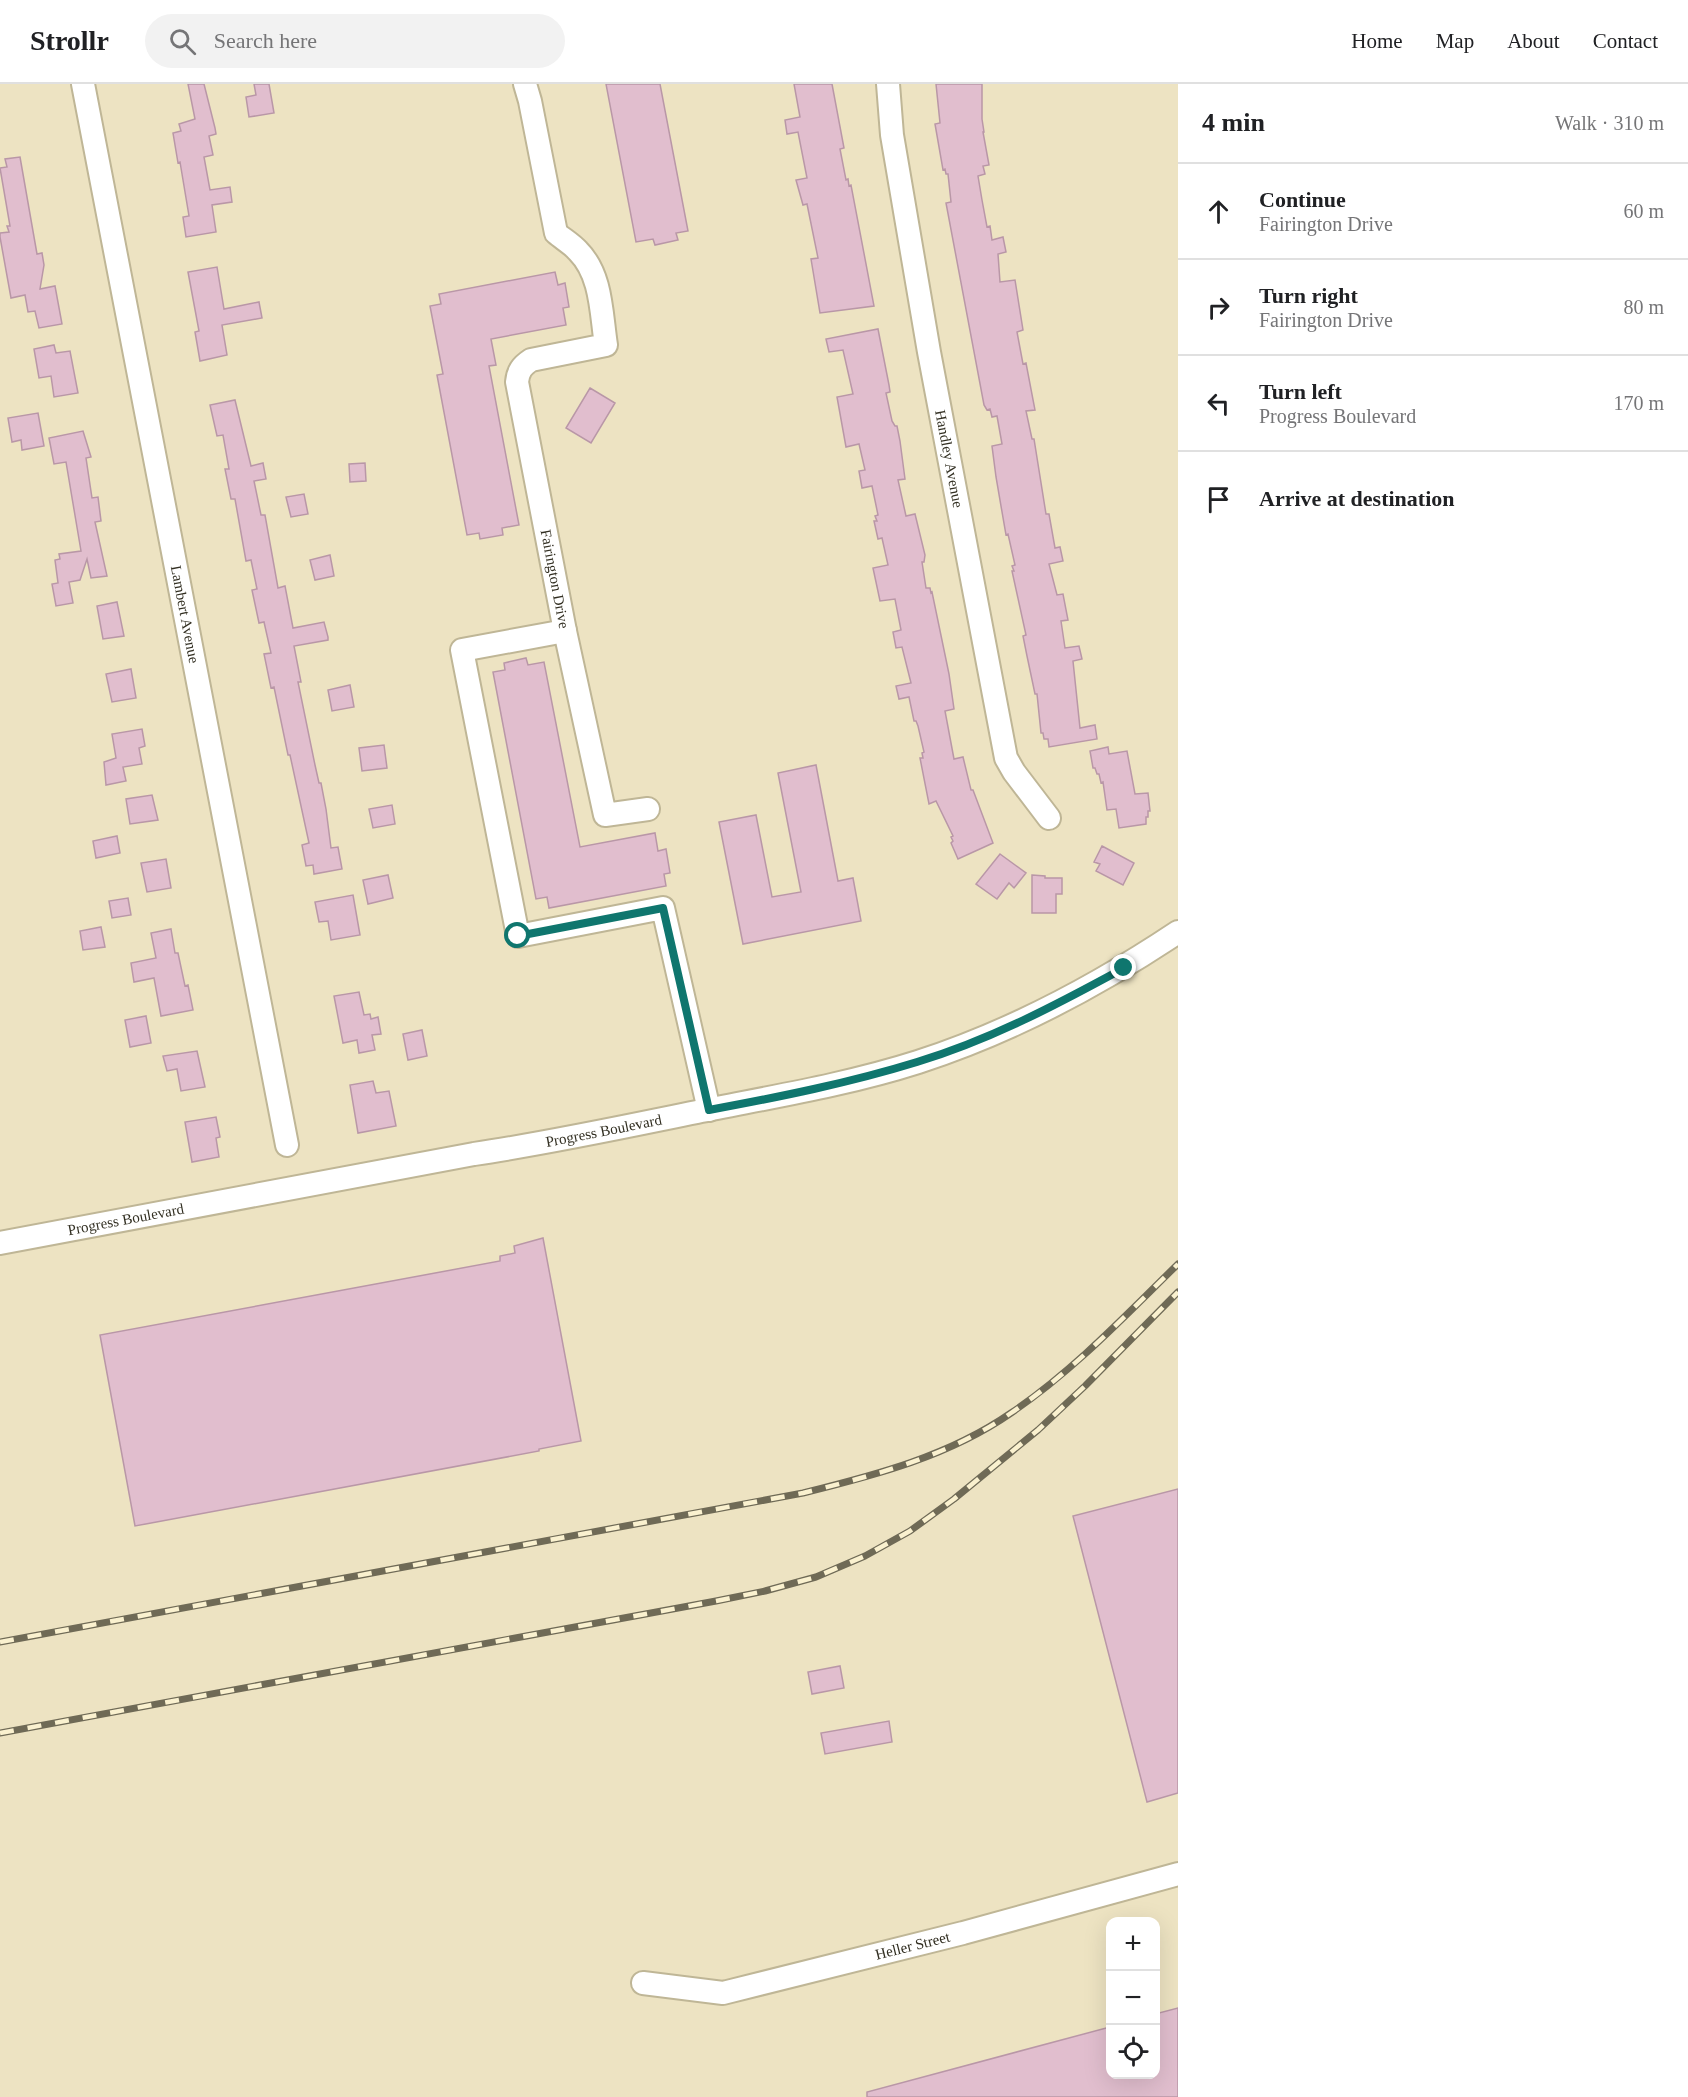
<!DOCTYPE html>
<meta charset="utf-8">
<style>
:root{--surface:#fff;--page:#f2f2f2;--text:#202124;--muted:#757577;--line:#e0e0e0}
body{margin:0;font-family:"Times New Roman",serif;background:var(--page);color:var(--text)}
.controls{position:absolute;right:18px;bottom:18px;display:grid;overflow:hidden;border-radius:12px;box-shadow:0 6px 24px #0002}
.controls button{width:54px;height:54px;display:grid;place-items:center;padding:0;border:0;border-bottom:2px solid var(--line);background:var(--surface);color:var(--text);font:30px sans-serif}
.stop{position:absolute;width:18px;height:18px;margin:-14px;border:4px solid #0f766e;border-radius:50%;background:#fff}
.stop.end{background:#0f766e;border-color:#fff;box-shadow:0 2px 6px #0008}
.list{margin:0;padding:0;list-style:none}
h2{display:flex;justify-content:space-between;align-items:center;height:78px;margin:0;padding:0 24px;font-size:26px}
h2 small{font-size:20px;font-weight:400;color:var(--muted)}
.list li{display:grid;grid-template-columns:39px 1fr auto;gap:18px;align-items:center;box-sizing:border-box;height:96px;padding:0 24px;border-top:2px solid var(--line)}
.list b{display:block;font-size:22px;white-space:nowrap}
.list p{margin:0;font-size:20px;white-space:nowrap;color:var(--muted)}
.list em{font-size:20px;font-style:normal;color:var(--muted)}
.icon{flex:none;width:33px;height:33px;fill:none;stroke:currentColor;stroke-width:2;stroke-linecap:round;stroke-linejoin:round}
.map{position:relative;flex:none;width:1178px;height:2013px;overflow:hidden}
header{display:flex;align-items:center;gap:36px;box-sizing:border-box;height:84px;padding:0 30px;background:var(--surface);border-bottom:2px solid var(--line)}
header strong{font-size:28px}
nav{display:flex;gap:33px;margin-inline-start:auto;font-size:21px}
.search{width:420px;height:54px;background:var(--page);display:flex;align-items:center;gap:15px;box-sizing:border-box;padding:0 21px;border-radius:33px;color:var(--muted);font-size:22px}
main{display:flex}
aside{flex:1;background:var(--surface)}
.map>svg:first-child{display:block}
.building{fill:#e1bece;stroke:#b997a7;stroke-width:1.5}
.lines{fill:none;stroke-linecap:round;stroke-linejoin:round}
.minor-casing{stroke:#bfb696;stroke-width:26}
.minor{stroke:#fff;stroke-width:22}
.rail-casing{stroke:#6f6a56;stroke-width:7}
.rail{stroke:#faf1cf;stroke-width:4.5;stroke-dasharray:14;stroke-linecap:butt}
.route{stroke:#0f766e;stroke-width:8}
.labels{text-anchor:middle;stroke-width:6;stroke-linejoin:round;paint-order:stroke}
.street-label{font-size:15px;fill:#322f22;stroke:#faf1cf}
</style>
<header>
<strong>Strollr</strong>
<div class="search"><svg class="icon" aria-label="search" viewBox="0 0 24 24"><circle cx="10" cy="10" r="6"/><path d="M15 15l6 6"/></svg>Search here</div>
<nav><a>Home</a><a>Map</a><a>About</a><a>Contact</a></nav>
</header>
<main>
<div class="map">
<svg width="1178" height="2013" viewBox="0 0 1178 2013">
<rect width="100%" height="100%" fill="#ede3c2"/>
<path class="building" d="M 188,0 L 204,0 L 215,44 L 216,50 L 209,52 L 213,71 L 204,73 L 210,106 L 230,103 L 232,118 L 212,121 L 216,148 L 186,153 L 183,133 L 189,132 L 180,78 L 178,79 L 173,49 L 181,47 L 179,40 L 195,35 Z
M 254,0 L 269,0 L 274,29 L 249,33 L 246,13 L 256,11 Z
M 606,0 L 660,0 L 688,147 L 676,149 L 678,156 L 655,161 L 653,155 L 636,158 Z
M 794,0 L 832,0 L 844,64 L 840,65 L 846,96 L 848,95 L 849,102 L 851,101 L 874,222 L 820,229 L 811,175 L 818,174 L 807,120 L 803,121 L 796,96 L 807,94 L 798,48 L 787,50 L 785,36 L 800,33 Z
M 936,0 L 982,0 L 982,35 L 984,48 L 983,48 L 989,81 L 983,82 L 985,90 L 978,92 L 982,116 L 987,143 L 990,142 L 992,156 L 1003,153 L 1006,168 L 998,170 L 1000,198 L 1015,196 L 1023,246 L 1017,248 L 1023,280 L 1026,279 L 1035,326 L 1026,327 L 1032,355 L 1034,355 L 1046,430 L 1049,430 L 1055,464 L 1060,463 L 1063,477 L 1049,480 L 1057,511 L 1063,510 L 1068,536 L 1061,537 L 1065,564 L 1079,562 L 1082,575 L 1073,577 L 1080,644 L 1095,641 L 1097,655 L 1049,663 L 1048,655 L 1044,655 L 1043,649 L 1041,649 L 1037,610 L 1035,610 L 1027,572 L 1023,552 L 1026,551 L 1012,487 L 1014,487 L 1012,482 L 1015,481 L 1008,450 L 1006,451 L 996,393 L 992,362 L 1002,360 L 997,332 L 992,333 L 990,325 L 987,326 L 984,321 L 946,119 L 951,118 L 948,90 L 946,90 L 945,85 L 943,86 L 935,40 L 940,39 Z
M 20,73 L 37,170 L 42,169 L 44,181 L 40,205 L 55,202 L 62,240 L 39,244 L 35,227 L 28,228 L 25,211 L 11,214 L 0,153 L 0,149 L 9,148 L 7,142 L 10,142 L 0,84 L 7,83 L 5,75 Z
M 217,183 L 224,225 L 259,218 L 262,234 L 222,241 L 227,271 L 200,277 L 195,248 L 199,247 L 188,188 Z
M 555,188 L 558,201 L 565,199 L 569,223 L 563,224 L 566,241 L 491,255 L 496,281 L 489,282 L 519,441 L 502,444 L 503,451 L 480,455 L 479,449 L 467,451 L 437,291 L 443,290 L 430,222 L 441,220 L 439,210 Z
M 878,245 L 889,301 L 890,308 L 886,309 L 892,337 L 895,342 L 897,342 L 900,357 L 905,395 L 898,396 L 906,432 L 915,430 L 925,471 L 924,478 L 922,478 L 926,504 L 930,504 L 931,509 L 932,508 L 949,590 L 954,625 L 945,627 L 954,675 L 963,673 L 971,706 L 973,706 L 993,759 L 958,775 L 951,759 L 953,757 L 951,753 L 953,752 L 936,717 L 929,720 L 920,674 L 923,674 L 922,669 L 924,668 L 918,642 L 916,637 L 914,637 L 909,613 L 899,615 L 896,602 L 911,599 L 902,563 L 896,564 L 893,548 L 901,546 L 895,515 L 880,517 L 873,484 L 888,481 L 882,454 L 878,455 L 874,437 L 877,437 L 875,432 L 878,431 L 872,402 L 862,404 L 859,387 L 865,386 L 859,360 L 846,363 L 837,313 L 853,310 L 843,266 L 829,268 L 826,255 Z
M 54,261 L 56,269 L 70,267 L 78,309 L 54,313 L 51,292 L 39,294 L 34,265 Z
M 590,304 L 615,319 L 591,359 L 566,344 Z
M 235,316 L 251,382 L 263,379 L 266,395 L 254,397 L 261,431 L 265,431 L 278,504 L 285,502 L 293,544 L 324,538 L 328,553 L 328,556 L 294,562 L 301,598 L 298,598 L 315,681 L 319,699 L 321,699 L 326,725 L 331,764 L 338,763 L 342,785 L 314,790 L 313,781 L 306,782 L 302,761 L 309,759 L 290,671 L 288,671 L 274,603 L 271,604 L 264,570 L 271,569 L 264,538 L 259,539 L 252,506 L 257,505 L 251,476 L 246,477 L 235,415 L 231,415 L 225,385 L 229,385 L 223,351 L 217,352 L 210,321 Z
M 38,329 L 44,362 L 22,366 L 21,356 L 12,358 L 8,334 Z
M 83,347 L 91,373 L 86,374 L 92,414 L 98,413 L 101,437 L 95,438 L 107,492 L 91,494 L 87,475 L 80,496 L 69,498 L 73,519 L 56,522 L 52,500 L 58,499 L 55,476 L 60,475 L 59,470 L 81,467 L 66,378 L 54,380 L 49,354 Z
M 365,379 L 366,397 L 350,398 L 349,380 Z
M 304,410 L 308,430 L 291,433 L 286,413 Z
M 330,471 L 334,492 L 315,496 L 310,476 Z
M 117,518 L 124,552 L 103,555 L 97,522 Z
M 526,574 L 528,581 L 544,578 L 580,763 L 655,749 L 658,767 L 666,765 L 670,789 L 664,790 L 666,802 L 549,824 L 547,813 L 536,815 L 493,588 L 505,586 L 504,579 Z
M 131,585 L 136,614 L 112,618 L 106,590 Z
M 350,601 L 354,623 L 332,627 L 328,606 Z
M 142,645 L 145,662 L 139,664 L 142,680 L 123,683 L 126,697 L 106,701 L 104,678 L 116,674 L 112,650 Z
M 384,661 L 387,684 L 362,687 L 359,664 Z
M 1108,663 L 1109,670 L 1127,667 L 1135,710 L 1148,709 L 1150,727 L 1148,727 L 1148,733 L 1146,733 L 1146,740 L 1119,744 L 1116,725 L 1107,726 L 1103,698 L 1101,699 L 1099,690 L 1097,690 L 1095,684 L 1093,684 L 1090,667 Z
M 816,681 L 838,797 L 853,794 L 861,837 L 743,860 L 719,738 L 756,731 L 772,813 L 801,808 L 778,689 Z
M 152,711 L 158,736 L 130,740 L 126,715 Z
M 392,721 L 395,740 L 373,744 L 369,725 Z
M 117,752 L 120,769 L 96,774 L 93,757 Z
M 1102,762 L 1134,779 L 1123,801 L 1096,787 L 1100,780 L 1094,778 Z
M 1000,770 L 1026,789 L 1014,804 L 1009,799 L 997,815 L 976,800 Z
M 166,775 L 171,804 L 147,808 L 141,779 Z
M 388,791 L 393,814 L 368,820 L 363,796 Z
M 1032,791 L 1045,792 L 1045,794 L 1062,794 L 1062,810 L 1056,810 L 1056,829 L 1032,829 Z
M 353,811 L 360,851 L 331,856 L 328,837 L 319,838 L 315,818 Z
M 128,814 L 131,831 L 112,834 L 109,817 Z
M 101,843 L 105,863 L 83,866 L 80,847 Z
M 171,845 L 175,869 L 178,869 L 185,902 L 188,901 L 193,926 L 161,932 L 154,894 L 134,898 L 131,879 L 156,874 L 151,849 Z
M 359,908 L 364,931 L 370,930 L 371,935 L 378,933 L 381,950 L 372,951 L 375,966 L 359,969 L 357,956 L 343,959 L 334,912 Z
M 146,932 L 151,959 L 130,963 L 125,936 Z
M 422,946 L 427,972 L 408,976 L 403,950 Z
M 197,967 L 205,1003 L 181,1007 L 177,985 L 167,987 L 163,972 Z
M 373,997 L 376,1009 L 389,1007 L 396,1042 L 358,1049 L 350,1001 Z
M 216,1033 L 220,1053 L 216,1054 L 219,1073 L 192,1078 L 185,1038 Z
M 543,1154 L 581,1357 L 539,1365 L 539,1367 L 135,1442 L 100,1251 L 500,1177 L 500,1172 L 515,1169 L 514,1162 Z
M 1178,1405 L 1178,1709 L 1147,1718 L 1073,1432 Z
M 840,1582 L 844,1604 L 812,1610 L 808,1588 Z
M 889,1637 L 892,1658 L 825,1670 L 821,1649 Z
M 1178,1924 L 1178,2013 L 867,2013 L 867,2008 L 1110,1943 L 1110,1990 L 1155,1990 L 1155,1930 Z"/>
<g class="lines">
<defs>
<g id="minor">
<path id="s1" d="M 83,0 L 287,1061"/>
<path id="s2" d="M 525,0 L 530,17 L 556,149 C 563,155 572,160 578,167 C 602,191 601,229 606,261 L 531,276 C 522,282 518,287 517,298 L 565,547 L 462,566 L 518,852 L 663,824 L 709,1026"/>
<path id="s3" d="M 888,0 L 892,51 L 929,268 L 1006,674 L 1014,688 L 1049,734"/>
<path d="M 565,547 L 605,731 L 648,725"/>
<path id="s4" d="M 0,1159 L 474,1070 C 549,1059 623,1043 697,1028 C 771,1013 846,1001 918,978 C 1011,948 1097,902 1178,848"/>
<path id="s5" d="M 643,1899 L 723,1909 L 963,1849 L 1178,1790"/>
</g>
</defs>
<use href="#minor" class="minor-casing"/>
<use href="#minor" class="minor"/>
<defs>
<path id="rail" d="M 0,1558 L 803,1409 C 876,1391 949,1372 1011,1329 C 1073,1287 1125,1232 1178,1180
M 0,1649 L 716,1517 L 765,1507 L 816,1493 L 865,1472 L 910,1447 L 954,1415 L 1038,1346 L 1085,1302 L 1178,1208"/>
</defs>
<use href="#rail" class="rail-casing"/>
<use href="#rail" class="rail"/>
</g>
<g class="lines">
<path class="route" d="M 518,852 L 663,824 L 709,1026 C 779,1013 849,999 917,978 C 990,956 1058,920 1124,884"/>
</g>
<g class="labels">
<g class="street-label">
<text dy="5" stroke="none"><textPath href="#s3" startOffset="380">Handley Avenue</textPath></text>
<text dy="5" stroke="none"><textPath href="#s2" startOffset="585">Fairington Drive</textPath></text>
<text dy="5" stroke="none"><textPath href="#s1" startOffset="540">Lambert Avenue</textPath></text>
<text dy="5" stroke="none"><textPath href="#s4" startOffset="614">Progress Boulevard</textPath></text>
<text dy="5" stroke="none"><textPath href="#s4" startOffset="128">Progress Boulevard</textPath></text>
<text dy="5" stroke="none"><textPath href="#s5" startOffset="276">Heller Street</textPath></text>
</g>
</g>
</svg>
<div class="controls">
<button>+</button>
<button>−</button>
<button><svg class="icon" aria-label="locate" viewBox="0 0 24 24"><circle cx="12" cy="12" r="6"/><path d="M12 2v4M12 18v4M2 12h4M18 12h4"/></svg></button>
</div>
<div class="stop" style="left:518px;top:852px"></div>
<div class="stop end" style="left:1124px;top:884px"></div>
</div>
<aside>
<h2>4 min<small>Walk · 310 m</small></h2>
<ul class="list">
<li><svg class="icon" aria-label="ahead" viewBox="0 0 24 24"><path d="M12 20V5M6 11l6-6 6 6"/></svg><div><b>Continue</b><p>Fairington Drive</p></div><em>60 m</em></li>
<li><svg class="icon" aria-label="right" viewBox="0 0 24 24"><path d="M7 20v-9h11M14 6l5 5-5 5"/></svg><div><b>Turn right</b><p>Fairington Drive</p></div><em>80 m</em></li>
<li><svg class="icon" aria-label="left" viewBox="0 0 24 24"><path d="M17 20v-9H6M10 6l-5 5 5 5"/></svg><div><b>Turn left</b><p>Progress Boulevard</p></div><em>170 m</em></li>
<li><svg class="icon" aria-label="arrive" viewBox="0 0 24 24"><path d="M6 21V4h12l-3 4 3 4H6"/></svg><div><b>Arrive at destination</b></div></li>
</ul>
</aside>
</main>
